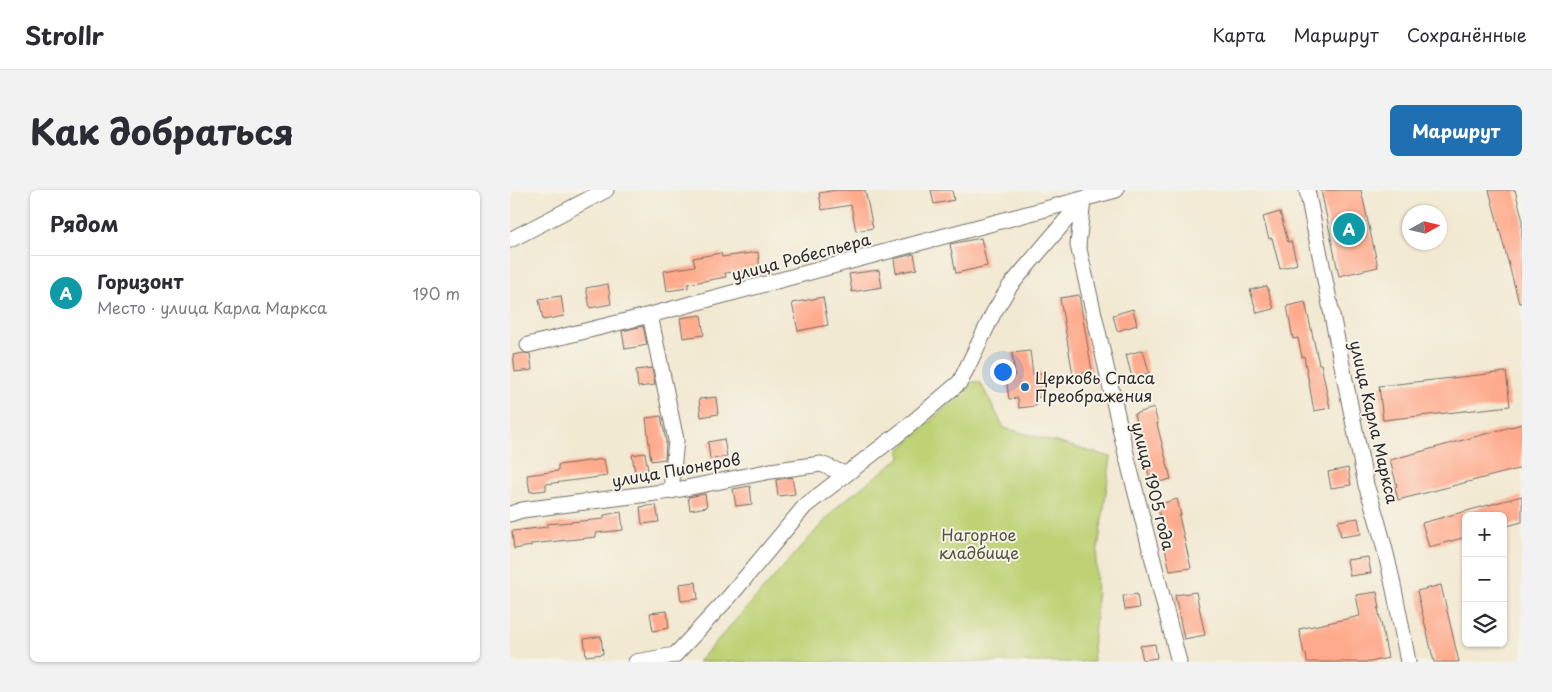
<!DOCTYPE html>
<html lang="ru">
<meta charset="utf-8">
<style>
:root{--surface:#fff;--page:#f2f2f3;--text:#2b2b33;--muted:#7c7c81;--line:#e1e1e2;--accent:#1f6fb2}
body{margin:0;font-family:"Playpen Sans",sans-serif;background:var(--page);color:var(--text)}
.controls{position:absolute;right:15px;bottom:15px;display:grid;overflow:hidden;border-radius:8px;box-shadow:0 1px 4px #0004}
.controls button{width:45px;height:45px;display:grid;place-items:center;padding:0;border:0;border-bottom:1px solid var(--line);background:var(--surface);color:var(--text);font:25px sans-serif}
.compass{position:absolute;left:892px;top:15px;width:45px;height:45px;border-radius:50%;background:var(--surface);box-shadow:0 1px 4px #0004;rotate:82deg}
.you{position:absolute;left:492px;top:181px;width:18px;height:18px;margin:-12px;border:4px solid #fff;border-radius:50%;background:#1a73e8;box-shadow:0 0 0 8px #1a73e833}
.badge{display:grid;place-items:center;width:32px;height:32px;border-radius:50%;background:var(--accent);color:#fff;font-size:16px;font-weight:700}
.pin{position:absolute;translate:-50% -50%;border:2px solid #fff;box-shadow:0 1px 5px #0006}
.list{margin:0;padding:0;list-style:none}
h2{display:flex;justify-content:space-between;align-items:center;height:65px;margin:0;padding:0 20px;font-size:21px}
h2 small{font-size:16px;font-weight:400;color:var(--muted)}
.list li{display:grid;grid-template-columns:32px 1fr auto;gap:15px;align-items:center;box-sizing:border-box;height:75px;padding:0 20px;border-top:1px solid var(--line)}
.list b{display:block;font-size:19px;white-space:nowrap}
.list p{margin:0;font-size:16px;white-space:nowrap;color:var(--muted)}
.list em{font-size:16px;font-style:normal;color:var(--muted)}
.icon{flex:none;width:28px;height:28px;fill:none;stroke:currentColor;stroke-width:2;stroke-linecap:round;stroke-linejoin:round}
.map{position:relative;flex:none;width:1012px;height:472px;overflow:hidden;border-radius:8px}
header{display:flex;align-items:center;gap:30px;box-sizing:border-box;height:70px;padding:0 25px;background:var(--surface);border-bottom:1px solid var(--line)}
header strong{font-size:24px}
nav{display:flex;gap:28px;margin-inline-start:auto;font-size:18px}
.intro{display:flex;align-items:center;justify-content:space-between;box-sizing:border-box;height:120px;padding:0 30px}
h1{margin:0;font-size:35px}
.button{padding:12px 22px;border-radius:8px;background:var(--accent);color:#fff;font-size:18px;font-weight:700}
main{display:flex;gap:30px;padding:0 30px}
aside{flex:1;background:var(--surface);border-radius:8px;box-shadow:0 1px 4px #0004}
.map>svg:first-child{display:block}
.green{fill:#bed275;stroke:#747e50}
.building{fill:#ffaa8c}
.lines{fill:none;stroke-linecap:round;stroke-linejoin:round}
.minor-casing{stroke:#716e65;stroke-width:17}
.minor{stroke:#fff;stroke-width:15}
.poi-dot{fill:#1f6fb2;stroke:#f7f3e8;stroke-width:2}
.labels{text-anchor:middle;stroke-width:4;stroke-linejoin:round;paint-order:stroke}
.street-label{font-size:16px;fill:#2b2b2b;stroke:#f7f3e8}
.poi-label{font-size:16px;fill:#2b2b2b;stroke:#f7f3e8;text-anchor:start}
.park-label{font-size:16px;fill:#50553e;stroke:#f7f3e8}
</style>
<header>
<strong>Strollr</strong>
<nav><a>Карта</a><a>Маршрут</a><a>Сохранённые</a></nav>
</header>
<div class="intro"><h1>Как добраться</h1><a class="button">Маршрут</a></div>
<main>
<aside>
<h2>Рядом<small></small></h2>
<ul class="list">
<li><span class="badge" style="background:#0f9aa8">A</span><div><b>Горизонт</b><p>Место · улица Карла Маркса</p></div><em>190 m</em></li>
</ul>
</aside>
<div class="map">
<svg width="1012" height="472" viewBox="0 0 1012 472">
<rect width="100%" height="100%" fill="#f7f3e8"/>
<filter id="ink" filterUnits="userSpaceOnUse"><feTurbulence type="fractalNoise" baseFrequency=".02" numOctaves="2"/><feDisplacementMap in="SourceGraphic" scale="10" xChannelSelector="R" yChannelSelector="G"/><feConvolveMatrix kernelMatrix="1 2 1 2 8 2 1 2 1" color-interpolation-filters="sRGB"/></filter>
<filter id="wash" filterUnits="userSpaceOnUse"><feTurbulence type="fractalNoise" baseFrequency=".0096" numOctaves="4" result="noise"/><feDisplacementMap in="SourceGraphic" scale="20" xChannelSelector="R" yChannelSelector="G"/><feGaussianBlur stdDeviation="1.12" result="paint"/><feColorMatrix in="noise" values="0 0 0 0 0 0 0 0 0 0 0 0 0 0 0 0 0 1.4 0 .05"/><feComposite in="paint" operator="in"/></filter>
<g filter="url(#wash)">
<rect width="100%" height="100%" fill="#f2e9d2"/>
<path class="green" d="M 462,192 L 470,192 L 494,238 L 601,267 L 586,373 L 587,416 L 583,456 L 584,472 L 188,472 L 329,315 L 392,266 L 388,261 Z"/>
<g id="blocks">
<path class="building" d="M 326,0 L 355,0 L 363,38 L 346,41 L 341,15 L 312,20 L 309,3 Z
M 421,0 L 442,0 L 444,10 L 424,14 Z
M 811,0 L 851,0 L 868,77 L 829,86 Z
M 979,0 L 1005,0 L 1012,27 L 1012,113 L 1009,113 Z
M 770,22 L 778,52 L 781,51 L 787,74 L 770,79 L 762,48 L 759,49 L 753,27 Z
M 471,48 L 477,76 L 446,83 L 440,54 Z
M 248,62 L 250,79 L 215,83 L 216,87 L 178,94 L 178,98 L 157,101 L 154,81 L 185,76 L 183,68 L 211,63 L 212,67 Z
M 404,64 L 407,79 L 386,83 L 384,69 Z
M 369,80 L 372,97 L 342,102 L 339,84 Z
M 98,94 L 101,114 L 80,118 L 76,98 Z
M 757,96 L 764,119 L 747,123 L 740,100 Z
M 569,105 L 582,181 L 563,185 L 550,108 Z
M 51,106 L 54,126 L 33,130 L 29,109 Z
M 313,107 L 318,135 L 288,141 L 282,113 Z
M 795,112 L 809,174 L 811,174 L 820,218 L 804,221 L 794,166 L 792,167 L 788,148 L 783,149 L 777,116 Z
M 623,119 L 627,135 L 607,141 L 603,125 Z
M 191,125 L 194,145 L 173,148 L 170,128 Z
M 133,136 L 137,155 L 115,159 L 112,141 Z
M 633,160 L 639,183 L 622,187 L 616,165 Z
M 520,161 L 523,184 L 532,183 L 534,206 L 525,208 L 526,216 L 509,218 L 508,208 L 499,209 L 496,187 L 505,186 L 502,163 Z
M 14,163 L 20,164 L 22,180 L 5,182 L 3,165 Z
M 142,178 L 145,195 L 128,197 L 126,180 Z
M 996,182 L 1000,216 L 873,230 L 869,196 Z
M 206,207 L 208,224 L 191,227 L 189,209 Z
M 644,218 L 648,234 L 647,234 L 661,289 L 641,294 L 624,224 Z
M 151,226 L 156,251 L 155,269 L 141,271 L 136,228 Z
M 1012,234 L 1012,278 L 888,310 L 885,297 L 887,296 L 880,270 Z
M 214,249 L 217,267 L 200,269 L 198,252 Z
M 135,263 L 138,280 L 125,282 L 122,265 Z
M 94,269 L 97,286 L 36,294 L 36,300 L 20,302 L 17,285 L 48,281 L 48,275 Z
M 838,278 L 841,295 L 821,298 L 818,282 Z
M 282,287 L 285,304 L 268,306 L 266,290 Z
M 240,296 L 242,314 L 226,316 L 223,299 Z
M 195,304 L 197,317 L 180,320 L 178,307 Z
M 1012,306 L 1012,332 L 993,337 L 993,326 L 956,326 L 956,347 L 919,357 L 912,333 Z
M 667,309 L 671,325 L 669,326 L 681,378 L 660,381 L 651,340 L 653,339 L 647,315 Z
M 146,315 L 149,332 L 132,334 L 130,317 Z
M 111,322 L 113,340 L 86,343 L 86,347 L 21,354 L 21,356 L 4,359 L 2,341 L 37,337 L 37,334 L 94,329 L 94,325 Z
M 848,328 L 851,344 L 831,347 L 828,331 Z
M 858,367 L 861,383 L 840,386 L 837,370 Z
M 186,392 L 188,409 L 171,411 L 169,394 Z
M 931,395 L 949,472 L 924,472 L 907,401 Z
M 686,402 L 695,445 L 674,449 L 665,405 Z
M 867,402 L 870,418 L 868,418 L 878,468 L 860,472 L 797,472 L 796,463 L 794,464 L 789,439 L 850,426 L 846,405 Z
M 627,404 L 629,418 L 615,420 L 613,406 Z
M 157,421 L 159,438 L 143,441 L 140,423 Z
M 91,446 L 93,464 L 76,466 L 74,449 Z
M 645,454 L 647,468 L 633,470 L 630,456 Z"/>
</g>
</g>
<g filter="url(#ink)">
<use href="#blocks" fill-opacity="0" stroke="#716e65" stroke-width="1"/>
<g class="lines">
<defs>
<path id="minor" d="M 797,0 L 856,295 C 876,353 887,412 898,472
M 573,10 L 568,55 L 617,268 L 669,472
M 0,50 L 96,0
M 140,125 L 166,250 L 161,301
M 18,155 L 140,125 L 606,0
M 0,324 L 12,320 L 161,301 L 261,281 L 311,274 L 335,284
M 126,472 L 165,465 L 220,406 L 295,316 L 396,238 L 450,192 L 484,122 L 500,96 L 573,10"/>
</defs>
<use href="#minor" class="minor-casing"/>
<use href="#minor" class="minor"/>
</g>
</g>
<circle class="poi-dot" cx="515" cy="197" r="5"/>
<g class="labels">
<g class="street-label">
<text transform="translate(291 67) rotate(-15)" y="6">улица Робеспьера</text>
<text transform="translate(864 232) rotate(77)" y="6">улица Карла Маркса</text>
<text transform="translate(166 280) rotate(-10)" y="6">улица Пионеров</text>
<text transform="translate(643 296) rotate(76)" y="6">улица 1905 года</text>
</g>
<g class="poi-label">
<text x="525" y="194">Церковь Спаса<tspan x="525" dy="18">Преображения</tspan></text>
</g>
<g class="park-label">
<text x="469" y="351">Нагорное<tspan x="469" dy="18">кладбище</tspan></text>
</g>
</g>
</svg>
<div class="controls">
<button>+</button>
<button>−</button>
<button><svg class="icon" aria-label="layers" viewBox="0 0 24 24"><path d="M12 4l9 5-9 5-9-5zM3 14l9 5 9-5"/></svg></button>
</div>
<svg class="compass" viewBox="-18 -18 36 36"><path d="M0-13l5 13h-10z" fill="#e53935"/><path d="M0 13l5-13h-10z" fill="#7c7c81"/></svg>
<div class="you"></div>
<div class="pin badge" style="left:839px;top:39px;background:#0f9aa8">A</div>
</div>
</main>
